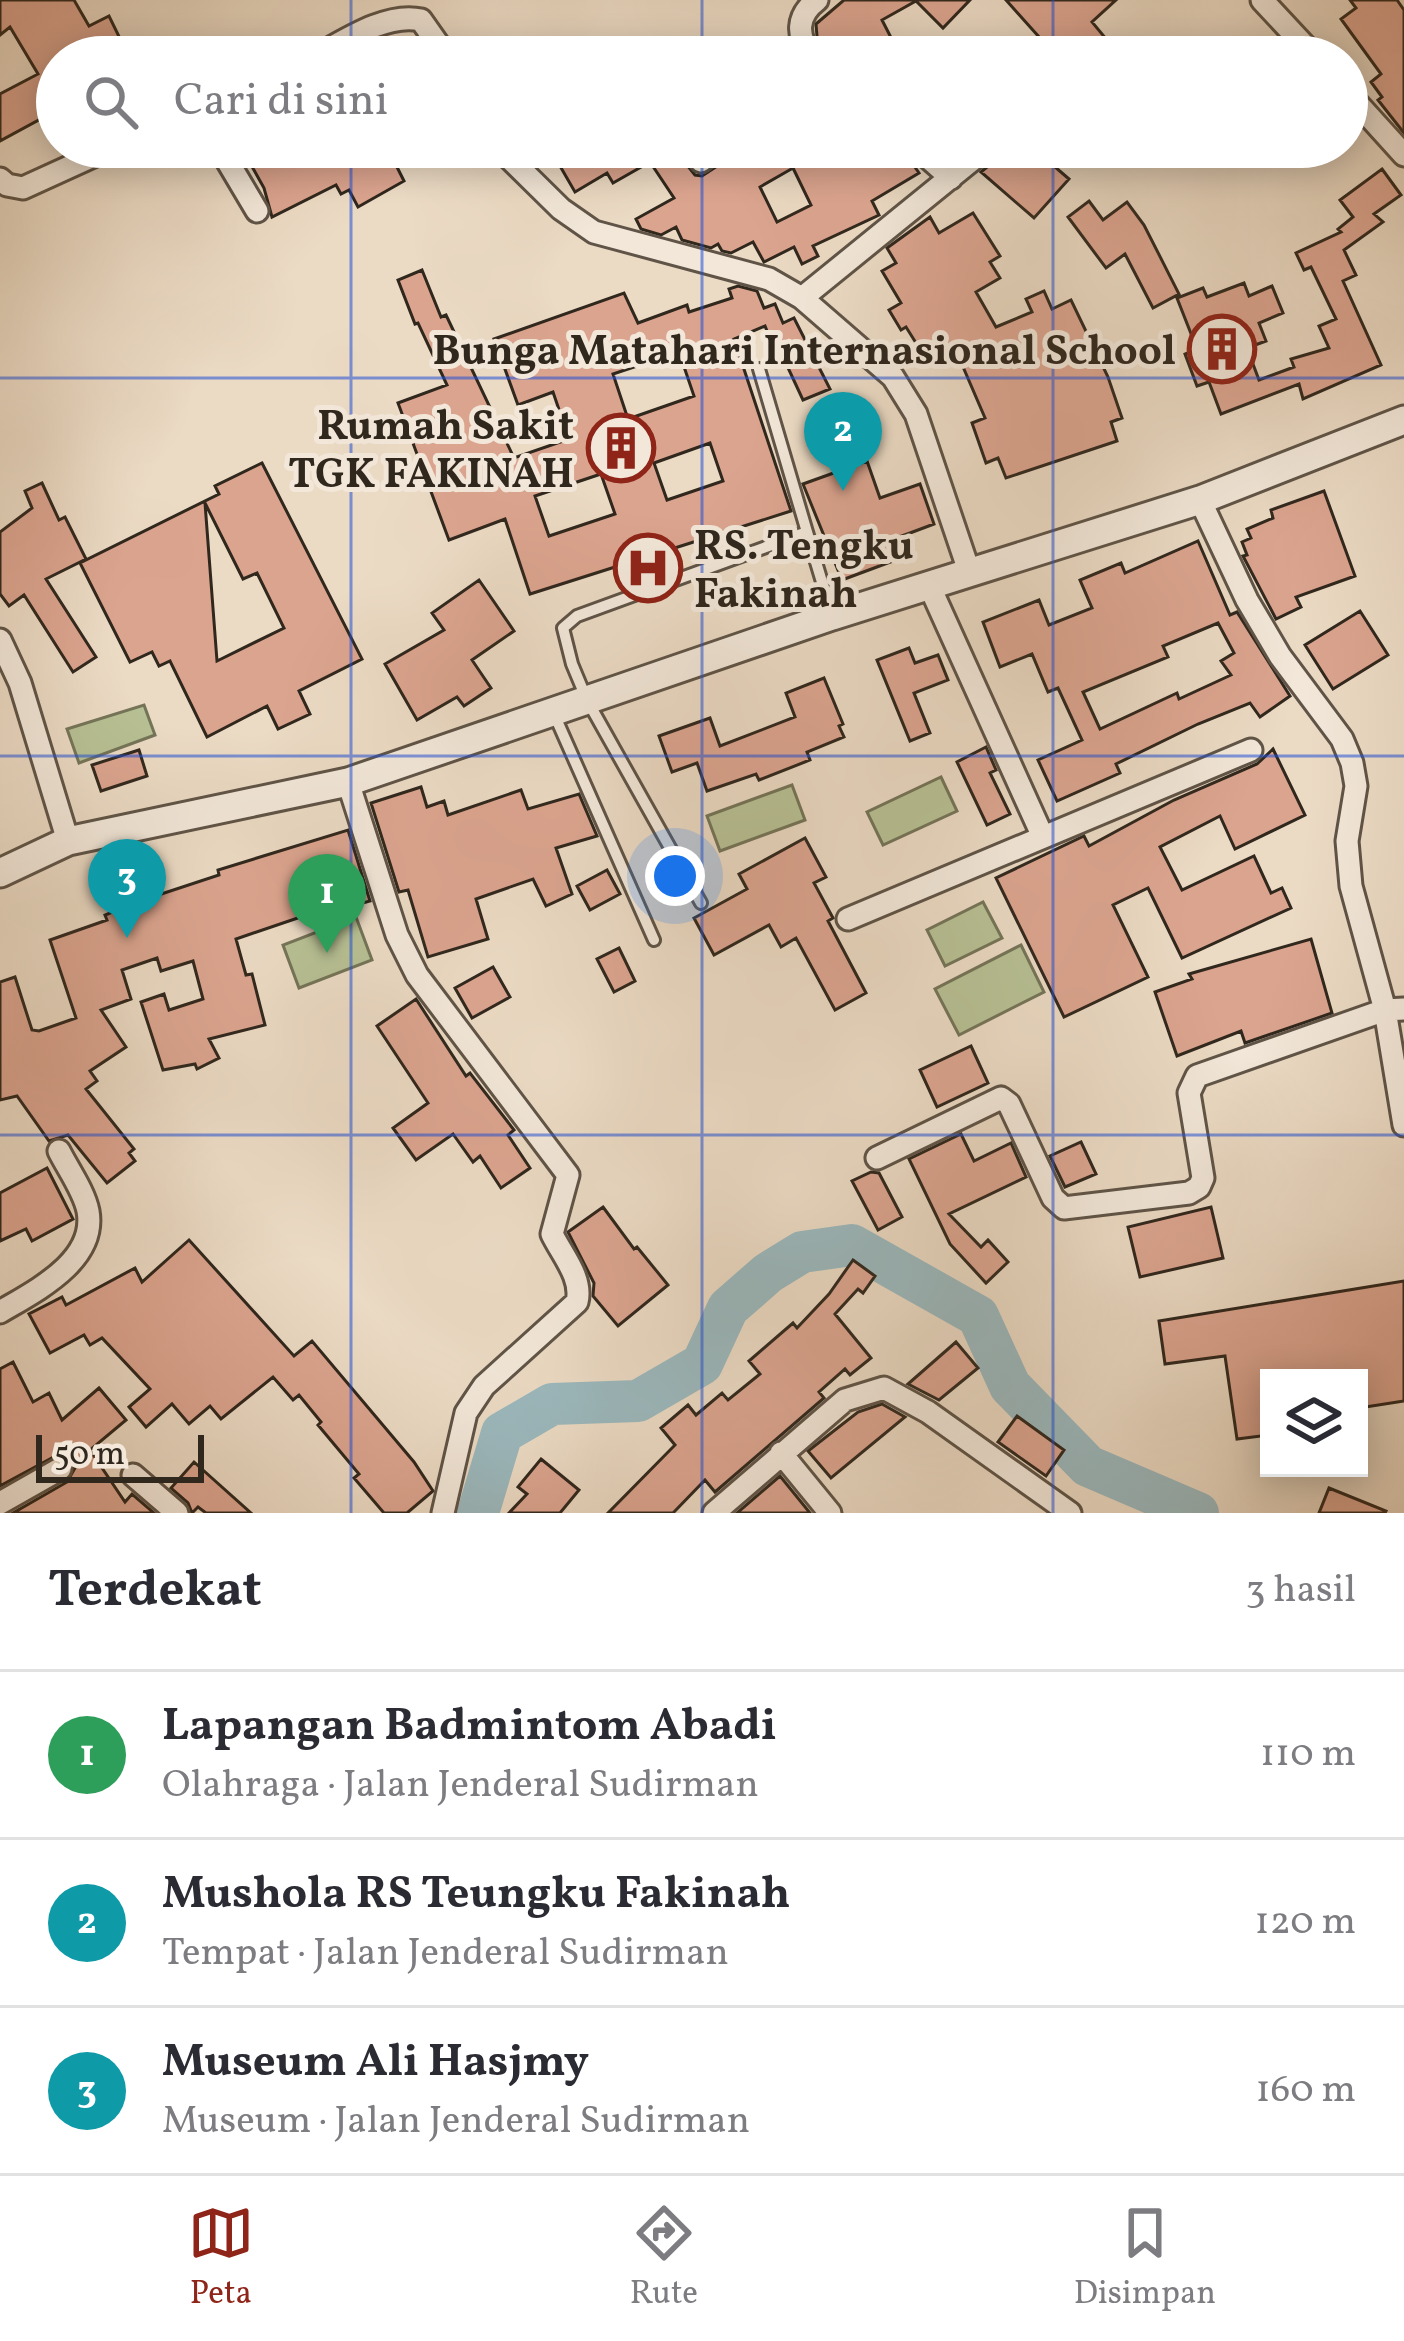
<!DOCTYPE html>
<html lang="id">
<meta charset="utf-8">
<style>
:root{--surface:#fff;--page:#f2f2f3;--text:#2b2b33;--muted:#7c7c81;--line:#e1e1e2;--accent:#8f2418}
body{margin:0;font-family:Vollkorn,serif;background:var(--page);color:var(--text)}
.controls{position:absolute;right:36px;bottom:36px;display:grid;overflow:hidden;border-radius:0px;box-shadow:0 6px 30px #0003}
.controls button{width:108px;height:108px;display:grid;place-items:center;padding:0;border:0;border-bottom:3px solid var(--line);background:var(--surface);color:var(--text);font:60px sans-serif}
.scale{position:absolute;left:36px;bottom:30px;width:168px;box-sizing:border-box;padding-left:12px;border:6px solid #30271d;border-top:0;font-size:33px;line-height:42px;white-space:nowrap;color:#30271d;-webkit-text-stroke:9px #f2e7d9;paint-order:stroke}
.you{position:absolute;left:675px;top:876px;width:42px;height:42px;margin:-30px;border:9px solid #fff;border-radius:50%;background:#1a73e8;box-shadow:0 0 0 18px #1a73e833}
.badge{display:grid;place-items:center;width:78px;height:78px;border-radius:50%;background:var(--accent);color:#fff;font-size:39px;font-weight:700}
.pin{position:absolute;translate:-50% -99px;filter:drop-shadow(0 3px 6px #0008)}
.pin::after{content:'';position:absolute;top:63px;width:42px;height:36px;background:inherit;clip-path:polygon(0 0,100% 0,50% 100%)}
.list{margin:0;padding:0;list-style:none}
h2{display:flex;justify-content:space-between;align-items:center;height:156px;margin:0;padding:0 48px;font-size:51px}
h2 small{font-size:39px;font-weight:400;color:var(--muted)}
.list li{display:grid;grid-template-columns:78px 1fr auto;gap:36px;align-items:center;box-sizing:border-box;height:168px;padding:0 48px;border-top:3px solid var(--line)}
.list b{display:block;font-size:45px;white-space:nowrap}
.list p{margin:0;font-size:39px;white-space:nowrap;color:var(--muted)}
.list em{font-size:39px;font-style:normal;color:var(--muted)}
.icon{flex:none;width:66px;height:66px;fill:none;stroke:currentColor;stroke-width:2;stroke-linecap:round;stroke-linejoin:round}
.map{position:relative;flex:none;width:1404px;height:1513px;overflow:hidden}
.search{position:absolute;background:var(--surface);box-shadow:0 6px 30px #0003;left:36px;right:36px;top:36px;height:132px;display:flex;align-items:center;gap:30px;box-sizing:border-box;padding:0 42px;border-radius:66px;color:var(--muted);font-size:45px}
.sheet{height:660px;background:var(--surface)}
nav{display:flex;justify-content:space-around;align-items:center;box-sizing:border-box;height:168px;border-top:3px solid var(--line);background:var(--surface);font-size:33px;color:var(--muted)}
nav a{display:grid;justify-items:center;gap:6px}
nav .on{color:var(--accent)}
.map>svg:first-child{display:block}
.green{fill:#b7c094;stroke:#747458;stroke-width:3}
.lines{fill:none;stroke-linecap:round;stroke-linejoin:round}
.river{stroke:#9bb8bd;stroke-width:42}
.building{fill:#dba48f;stroke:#30271d;stroke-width:3;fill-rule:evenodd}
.service-casing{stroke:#5f5447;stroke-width:16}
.minor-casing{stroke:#5f5447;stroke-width:27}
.tertiary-casing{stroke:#5f5447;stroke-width:33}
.service{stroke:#f2e7d9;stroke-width:10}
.minor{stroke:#f2e7d9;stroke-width:21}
.tertiary{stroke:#f2e7d9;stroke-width:27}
.grid{fill:none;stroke:#1d4ed8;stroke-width:3;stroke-opacity:0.55}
.labels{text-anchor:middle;stroke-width:10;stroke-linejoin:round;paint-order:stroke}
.poi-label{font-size:42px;font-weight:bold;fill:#30271d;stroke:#f2e7d9;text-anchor:end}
</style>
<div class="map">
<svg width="1404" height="1513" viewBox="0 0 1404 1513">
<rect width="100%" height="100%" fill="#ebdac4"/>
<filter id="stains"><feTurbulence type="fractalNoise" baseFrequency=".00167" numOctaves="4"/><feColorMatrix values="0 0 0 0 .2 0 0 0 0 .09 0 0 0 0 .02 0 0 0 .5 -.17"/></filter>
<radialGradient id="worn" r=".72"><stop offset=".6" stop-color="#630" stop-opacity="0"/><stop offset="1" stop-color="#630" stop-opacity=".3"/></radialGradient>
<path class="green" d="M 144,705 L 155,735 L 79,763 L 67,729 Z
M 941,777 L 957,811 L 883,845 L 867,812 Z
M 792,785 L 805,820 L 720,851 L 707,816 Z
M 983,902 L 1002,938 L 945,966 L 927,930 Z
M 356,917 L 372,960 L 299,988 L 283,945 Z
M 1021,945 L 1044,992 L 959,1035 L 935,989 Z"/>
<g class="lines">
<path class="river" d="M 478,1513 L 502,1433 L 552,1404 L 638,1401 L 702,1364 L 728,1308 L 768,1273 L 802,1252 L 852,1245 L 978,1316 L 1010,1386 L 1088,1466 L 1198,1513"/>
</g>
<path class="building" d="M 0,0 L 74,0 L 89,26 L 109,16 L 129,57 L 57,57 L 57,110 L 0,141 L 0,94 L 38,74 L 10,27 L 0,35 Z
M 844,0 L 970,0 L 943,28 L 916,1 L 882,20 L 901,57 L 857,57 L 848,40 L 827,54 L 817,36 L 816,24 Z
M 1006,0 L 1116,0 L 1092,22 L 1121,57 L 1057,57 Z
M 1350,0 L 1397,0 L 1404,10 L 1404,133 L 1378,100 L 1382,97 L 1371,82 L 1381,74 L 1341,19 L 1356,8 Z
M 241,147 L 387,147 L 404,181 L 358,207 L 349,190 L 341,194 L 336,185 L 272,217 L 264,188 Z
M 549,147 L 694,147 L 688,155 L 687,165 L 695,175 L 702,176 L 728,159 L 733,147 L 901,147 L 919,173 L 872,201 L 879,215 L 813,246 L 818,256 L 802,264 L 794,247 L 764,262 L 753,242 L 731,253 L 722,251 L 718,244 L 711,248 L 682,240 L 676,227 L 661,235 L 641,229 L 636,219 L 674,198 L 650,162 L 613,183 L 607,173 L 575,192 ZM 793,168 L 811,205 L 777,222 L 760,187 Z
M 1003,147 L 1032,147 L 1069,179 L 1034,218 L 981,172 L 998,158 Z
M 1382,169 L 1401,195 L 1374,214 L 1383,222 L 1344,250 L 1356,275 L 1343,281 L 1381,365 L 1303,399 L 1299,384 L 1221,414 L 1209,382 L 1197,386 L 1185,354 L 1197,349 L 1177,298 L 1203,288 L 1207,297 L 1244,283 L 1249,296 L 1272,286 L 1283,313 L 1259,323 L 1266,341 L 1247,348 L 1259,380 L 1294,367 L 1291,359 L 1329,348 L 1319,326 L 1336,319 L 1311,267 L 1304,270 L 1296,253 L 1341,232 L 1338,229 L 1353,217 L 1340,200 Z
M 1089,201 L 1103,220 L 1127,202 L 1144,225 L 1179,294 L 1153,308 L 1125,254 L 1106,268 L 1068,217 Z
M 973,213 L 1000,256 L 990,262 L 1000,278 L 976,292 L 996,327 L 1032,312 L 1026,299 L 1044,291 L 1052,309 L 1071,300 L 1108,377 L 1122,418 L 1111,422 L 1117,441 L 1006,478 L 998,458 L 986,463 L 972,423 L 985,418 L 954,346 L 928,362 L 906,327 L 901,330 L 889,310 L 901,303 L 882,271 L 896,263 L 887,248 L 930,217 L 939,233 Z
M 422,270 L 441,317 L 446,315 L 514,458 L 569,439 L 553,392 L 518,405 L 494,339 L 624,293 L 638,323 L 687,305 L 689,312 L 732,298 L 729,289 L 738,286 L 757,291 L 764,308 L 775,304 L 783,323 L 794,318 L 830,389 L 803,400 L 777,344 L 773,346 L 765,326 L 734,339 L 791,511 L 530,594 L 505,519 L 449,540 L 398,403 L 447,385 L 418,323 L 415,324 L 398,280 ZM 679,352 L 694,396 L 628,419 L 613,374 ZM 710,443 L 723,481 L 667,500 L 654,463 ZM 601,474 L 615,514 L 549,536 L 535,496 Z
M 867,461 L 880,498 L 920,484 L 934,524 L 894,539 L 901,558 L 842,580 L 803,484 Z
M 262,463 L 362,659 L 299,691 L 310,714 L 278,729 L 267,706 L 207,737 L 170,661 L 159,666 L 152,652 L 130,662 L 80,563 L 219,494 L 215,486 ZM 205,503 L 243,579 L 257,573 L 284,628 L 217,661 Z
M 42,483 L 59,520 L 65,517 L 86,559 L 46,579 L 96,657 L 73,672 L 24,595 L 9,606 L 0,594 L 0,532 L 32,508 L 25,491 Z
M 1324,491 L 1355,576 L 1296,597 L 1301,607 L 1276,619 L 1243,556 L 1247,555 L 1242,542 L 1251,538 L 1247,529 L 1273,518 L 1271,510 Z
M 1198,541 L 1230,615 L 1237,612 L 1290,696 L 1260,717 L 1250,703 L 1198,724 L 1116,764 L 1120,773 L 1057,801 L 1038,760 L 1082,740 L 1058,688 L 1048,692 L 1032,654 L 1000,667 L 983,622 L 1039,600 L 1049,625 L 1092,608 L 1080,580 L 1121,563 L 1125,573 ZM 1218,623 L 1234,653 L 1221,661 L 1231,675 L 1179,699 L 1177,693 L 1100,729 L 1083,692 L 1168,657 L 1163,646 Z
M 479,580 L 514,631 L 472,660 L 491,688 L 464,706 L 457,697 L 417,720 L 385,664 L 444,630 L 432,613 Z
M 1360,611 L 1388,655 L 1333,689 L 1305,645 Z
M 909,648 L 915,663 L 938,655 L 948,680 L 914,693 L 930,733 L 910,741 L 877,660 Z
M 824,678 L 843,724 L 839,726 L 844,737 L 807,752 L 810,760 L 759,780 L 756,774 L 707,791 L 697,763 L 672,772 L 659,736 L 710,718 L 720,746 L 795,717 L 786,693 Z
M 986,747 L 996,770 L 990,773 L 1010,814 L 987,825 L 957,762 Z
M 1273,749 L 1305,815 L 1235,849 L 1220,816 L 1160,847 L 1182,890 L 1254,856 L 1271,893 L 1282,888 L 1291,908 L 1182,958 L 1148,888 L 1113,905 L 1148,977 L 1064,1017 L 996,878 L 1084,836 L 1089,846 L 1174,800 L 1257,764 Z
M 139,750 L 147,776 L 101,791 L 92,765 Z
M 421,787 L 427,807 L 444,801 L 448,815 L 521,790 L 528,809 L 579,794 L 597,836 L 556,848 L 572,894 L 546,906 L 533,879 L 476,899 L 488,939 L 428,957 L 408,890 L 399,892 L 371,803 Z
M 348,830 L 370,901 L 338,910 L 336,905 L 236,939 L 246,975 L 252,974 L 265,1025 L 209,1039 L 219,1058 L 197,1069 L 195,1064 L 163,1070 L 141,1002 L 164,994 L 169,1010 L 203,999 L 193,961 L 161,971 L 157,958 L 122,970 L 131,999 L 101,1010 L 126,1047 L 90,1071 L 97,1081 L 86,1089 L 134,1149 L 129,1153 L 135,1161 L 107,1183 L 68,1135 L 49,1141 L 17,1096 L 0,1100 L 0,982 L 15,977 L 32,1030 L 39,1031 L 76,1018 L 50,940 L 107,920 L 105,915 L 137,902 L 219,875 L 218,870 Z
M 805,838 L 826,877 L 814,883 L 833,918 L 828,921 L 866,993 L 835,1010 L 796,938 L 781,947 L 769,925 L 714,955 L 694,918 L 747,889 L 739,874 Z
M 607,870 L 620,894 L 590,910 L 577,886 Z
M 1311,939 L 1332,1013 L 1245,1043 L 1241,1031 L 1177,1056 L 1155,992 L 1192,979 L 1189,974 Z
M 619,948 L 635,981 L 614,992 L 597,959 Z
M 493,967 L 510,997 L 472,1018 L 455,988 Z
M 416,999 L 466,1076 L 470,1073 L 514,1130 L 508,1135 L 530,1168 L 501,1188 L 480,1156 L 473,1162 L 453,1134 L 416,1160 L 393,1128 L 428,1103 L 377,1026 Z
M 971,1046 L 988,1083 L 937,1107 L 920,1070 Z
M 961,1134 L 974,1161 L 1011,1143 L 1026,1177 L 949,1214 L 981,1247 L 988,1240 L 1008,1262 L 986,1283 L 950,1244 L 909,1159 Z
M 1081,1142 L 1096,1174 L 1065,1187 L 1050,1156 Z
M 47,1168 L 73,1219 L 32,1241 L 26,1229 L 0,1241 L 0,1193 Z
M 871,1172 L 879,1173 L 902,1217 L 878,1230 L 852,1181 Z
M 603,1207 L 634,1249 L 637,1247 L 668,1285 L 618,1326 L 593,1296 L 594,1283 L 568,1232 Z
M 1211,1207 L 1223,1258 L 1140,1277 L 1128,1227 Z
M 189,1240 L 294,1356 L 312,1341 L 414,1462 L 433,1491 L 407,1513 L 384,1513 L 354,1478 L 359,1474 L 318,1425 L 321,1422 L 299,1395 L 293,1400 L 273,1377 L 221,1419 L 210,1406 L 189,1424 L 172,1404 L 146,1427 L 129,1407 L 150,1389 L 102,1338 L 90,1345 L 84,1335 L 50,1353 L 29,1314 L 62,1297 L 66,1305 L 135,1268 L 142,1282 Z
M 853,1260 L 875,1276 L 863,1293 L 858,1289 L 835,1314 L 871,1358 L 850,1375 L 845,1369 L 819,1392 L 824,1398 L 715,1492 L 705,1480 L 673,1513 L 608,1513 L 675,1445 L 661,1428 L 688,1405 L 696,1415 L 722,1393 L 728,1400 L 760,1374 L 749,1361 L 793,1323 L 797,1328 L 829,1294 Z
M 1404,1281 L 1404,1401 L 1359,1408 L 1359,1378 L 1265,1378 L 1269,1435 L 1237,1439 L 1225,1356 L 1165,1364 L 1159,1321 Z
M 956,1342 L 978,1368 L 939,1400 L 908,1384 Z
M 13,1362 L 33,1402 L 49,1393 L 62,1420 L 99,1388 L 126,1420 L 90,1450 L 125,1502 L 132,1494 L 154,1513 L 13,1513 L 67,1482 L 75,1468 L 69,1457 L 59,1454 L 0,1486 L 0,1369 Z
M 882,1404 L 905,1417 L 831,1478 L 808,1451 L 858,1412 Z
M 1017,1416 L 1064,1450 L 1046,1476 L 998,1442 Z
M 541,1459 L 579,1490 L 560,1513 L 509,1513 L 527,1494 L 518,1487 Z
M 194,1462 L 251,1513 L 206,1513 L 198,1507 L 192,1513 L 188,1503 L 171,1488 Z
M 780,1476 L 810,1513 L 737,1513 Z
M 1329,1488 L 1386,1511 L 1385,1513 L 1319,1513 Z"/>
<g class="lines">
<defs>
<path id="service" d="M 759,369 L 807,532
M 554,714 L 654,940
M 701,903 L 587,700 L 572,664 L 563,628 L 577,616 L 807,532 L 831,612"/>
<path id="minor" d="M 1262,0 L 1315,57
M 315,57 C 344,41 387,12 421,20 L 447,57
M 812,57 C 796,36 796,16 817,0
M 1347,92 L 1404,155
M 219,147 L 257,211
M 498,147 L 561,209 L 594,232 L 769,279 L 802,298 L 893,377 L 916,414 L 970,574
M 916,147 L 951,178
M 701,161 L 718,147
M 0,179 L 7,185 L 23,188 L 113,147
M 802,298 L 988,147
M 1200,500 L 1247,600 L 1280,656 L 1342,739 L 1352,763 L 1356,786 L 1347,841 L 1351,886 L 1385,1010 L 1404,1125
M 929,585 L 1043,837
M 0,640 L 20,683 L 68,841
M 348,782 L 397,935 L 417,975 L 568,1175 L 552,1234 C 562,1255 583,1278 577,1302 L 484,1386 L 466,1413 L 443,1513
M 848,919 L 1251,750
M 877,1158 L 1001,1098 L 1009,1104 L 1053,1198 L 1064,1208 L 1189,1193 L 1199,1187 L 1203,1178 L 1189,1093 L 1197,1076 L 1385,1010 L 1404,1009
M 0,1312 C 35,1291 97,1261 88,1211 C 84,1191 68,1169 59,1151
M 781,1453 L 830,1513
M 133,1475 L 177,1513
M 0,1503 L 60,1469
M 714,1513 L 845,1400 L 884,1388 L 928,1412 L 1070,1513"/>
<path id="tertiary" d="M 0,873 L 68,841 L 348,782 L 832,616 L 1200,500 L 1404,420"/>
</defs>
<use href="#service" class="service-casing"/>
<use href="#minor" class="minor-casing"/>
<use href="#tertiary" class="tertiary-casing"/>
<use href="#service" class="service"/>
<use href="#minor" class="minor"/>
<use href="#tertiary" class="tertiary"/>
</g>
<path class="grid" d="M 351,0 L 351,57M 702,0 L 702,57M 1053,0 L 1053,57M 351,147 L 351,1513M 702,147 L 702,1513M 1053,147 L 1053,1513M 0,378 L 1404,378M 0,756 L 1404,756M 0,1135 L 1404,1135"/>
<defs>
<symbol id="building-ring" viewBox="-11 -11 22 22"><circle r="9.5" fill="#f2e7d9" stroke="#8f2418" stroke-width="1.5"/><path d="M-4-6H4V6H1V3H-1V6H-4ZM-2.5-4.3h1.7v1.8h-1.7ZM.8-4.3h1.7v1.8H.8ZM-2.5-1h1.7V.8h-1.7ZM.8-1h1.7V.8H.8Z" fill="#8f2418"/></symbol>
<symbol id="hospital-ring" viewBox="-11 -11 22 22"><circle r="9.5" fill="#f2e7d9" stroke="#8f2418" stroke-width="1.5"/><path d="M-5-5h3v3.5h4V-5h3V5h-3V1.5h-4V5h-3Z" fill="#8f2418"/></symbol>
</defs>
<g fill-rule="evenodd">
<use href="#building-ring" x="1184" y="311" width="76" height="76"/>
<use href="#building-ring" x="583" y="410" width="76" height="76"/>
<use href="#hospital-ring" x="610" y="530" width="76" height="76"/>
</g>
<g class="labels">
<g class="poi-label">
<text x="1176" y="364">Bunga Matahari Internasional School</text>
<text x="574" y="439">Rumah Sakit<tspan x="574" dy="48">TGK FAKINAH</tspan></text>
<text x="694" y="559" text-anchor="start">RS. Tengku<tspan x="694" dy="48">Fakinah</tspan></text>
</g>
</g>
<rect width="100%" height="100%" filter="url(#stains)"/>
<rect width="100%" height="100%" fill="url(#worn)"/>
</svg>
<div class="controls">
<button><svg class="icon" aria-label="layers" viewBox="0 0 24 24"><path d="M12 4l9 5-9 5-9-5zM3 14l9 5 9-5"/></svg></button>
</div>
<div class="scale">50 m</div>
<div class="you"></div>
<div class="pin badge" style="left:327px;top:953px;background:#2e9e5b">1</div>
<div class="pin badge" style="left:843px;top:491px;background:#0f9aa8">2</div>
<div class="pin badge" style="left:127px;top:938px;background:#0f9aa8">3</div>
<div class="search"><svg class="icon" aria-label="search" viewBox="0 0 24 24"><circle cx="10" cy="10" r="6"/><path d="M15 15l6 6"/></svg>Cari di sini</div>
</div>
<section class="sheet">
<h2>Terdekat<small>3 hasil</small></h2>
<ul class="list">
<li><span class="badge" style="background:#2e9e5b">1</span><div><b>Lapangan Badmintom Abadi</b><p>Olahraga · Jalan Jenderal Sudirman</p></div><em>110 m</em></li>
<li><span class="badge" style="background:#0f9aa8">2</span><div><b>Mushola RS Teungku Fakinah</b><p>Tempat · Jalan Jenderal Sudirman</p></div><em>120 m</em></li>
<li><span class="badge" style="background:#0f9aa8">3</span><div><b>Museum Ali Hasjmy</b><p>Museum · Jalan Jenderal Sudirman</p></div><em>160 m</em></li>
</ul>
</section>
<nav>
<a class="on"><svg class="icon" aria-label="map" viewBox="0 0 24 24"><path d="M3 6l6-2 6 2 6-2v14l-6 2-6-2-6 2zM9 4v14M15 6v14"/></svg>Peta</a>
<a><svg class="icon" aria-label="directions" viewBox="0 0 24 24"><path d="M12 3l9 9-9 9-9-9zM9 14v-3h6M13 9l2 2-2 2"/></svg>Rute</a>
<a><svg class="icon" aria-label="saved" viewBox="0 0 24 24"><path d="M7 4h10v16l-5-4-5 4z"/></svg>Disimpan</a>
</nav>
